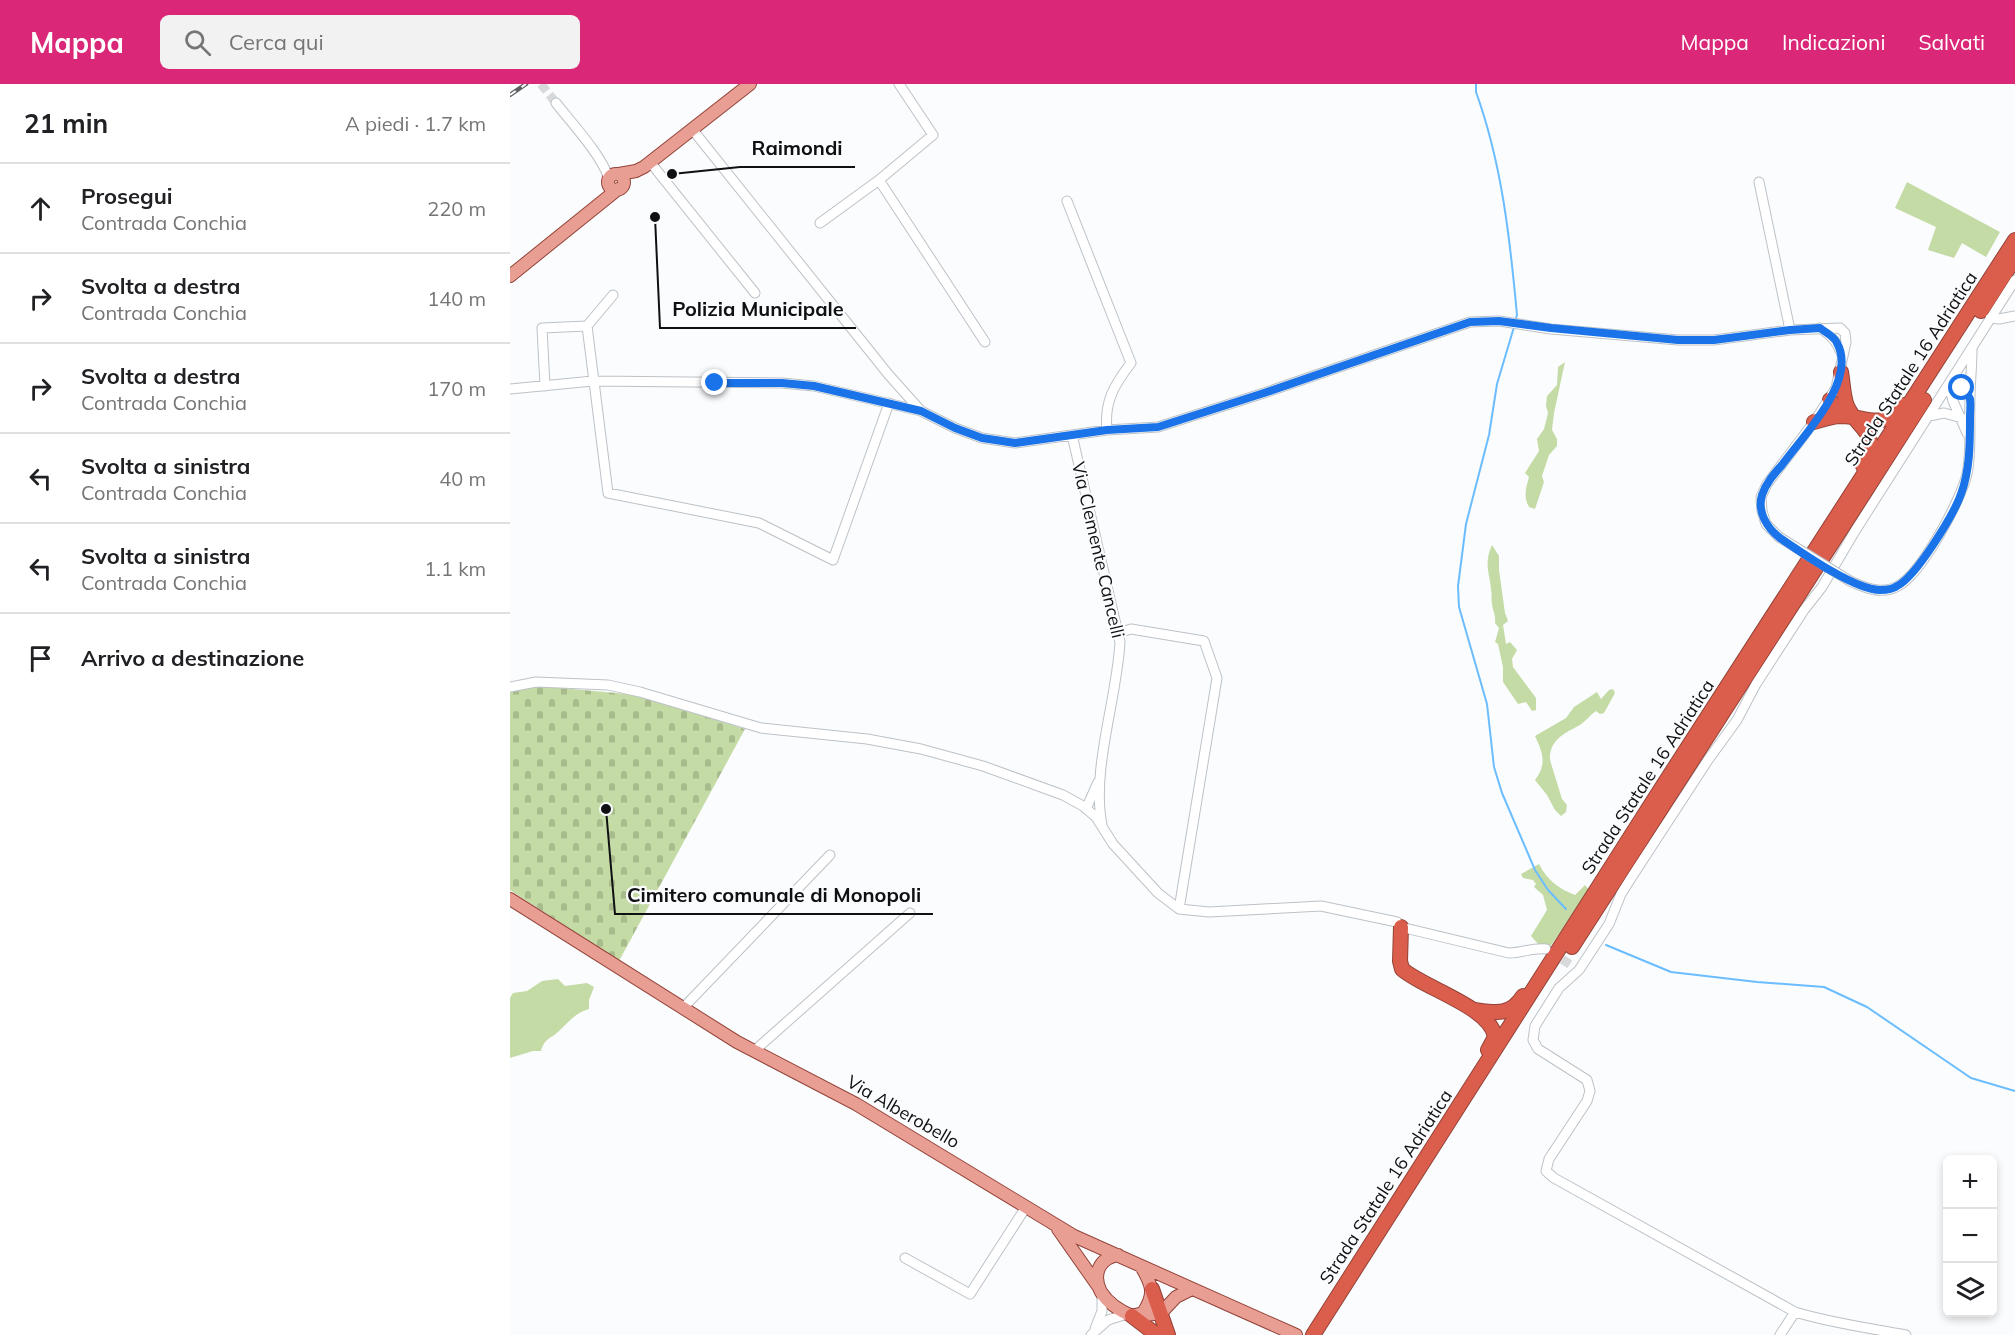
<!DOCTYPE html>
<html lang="it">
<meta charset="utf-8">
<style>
:root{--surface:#fff;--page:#f2f2f2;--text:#202124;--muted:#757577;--line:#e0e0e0;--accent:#db2777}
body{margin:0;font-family:Mulish,sans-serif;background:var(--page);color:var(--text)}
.controls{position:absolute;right:18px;bottom:18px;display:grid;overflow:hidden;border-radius:9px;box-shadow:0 3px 9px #0003}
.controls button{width:54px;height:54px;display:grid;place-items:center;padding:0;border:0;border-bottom:2px solid var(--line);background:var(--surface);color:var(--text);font:30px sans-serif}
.stop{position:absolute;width:18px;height:18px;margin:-14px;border:4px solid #1a73e8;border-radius:50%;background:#fff}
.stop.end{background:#1a73e8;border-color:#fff;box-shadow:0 2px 6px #0008}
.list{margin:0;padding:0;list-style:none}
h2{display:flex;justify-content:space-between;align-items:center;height:78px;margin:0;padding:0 24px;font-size:26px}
h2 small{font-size:20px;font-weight:400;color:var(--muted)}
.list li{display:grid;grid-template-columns:39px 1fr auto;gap:18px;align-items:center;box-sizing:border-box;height:90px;padding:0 24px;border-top:2px solid var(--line)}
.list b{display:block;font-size:22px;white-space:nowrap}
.list p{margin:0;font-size:20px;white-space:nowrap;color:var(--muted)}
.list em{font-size:20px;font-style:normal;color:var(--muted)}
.icon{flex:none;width:33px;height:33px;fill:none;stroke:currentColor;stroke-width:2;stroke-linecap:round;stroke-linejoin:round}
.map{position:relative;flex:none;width:1505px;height:1251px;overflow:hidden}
header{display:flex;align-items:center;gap:36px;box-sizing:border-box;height:84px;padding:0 30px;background:var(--accent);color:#fff}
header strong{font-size:28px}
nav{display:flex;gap:33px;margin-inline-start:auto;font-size:21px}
.search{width:420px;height:54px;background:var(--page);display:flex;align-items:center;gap:15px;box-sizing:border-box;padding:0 21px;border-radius:9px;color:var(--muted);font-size:22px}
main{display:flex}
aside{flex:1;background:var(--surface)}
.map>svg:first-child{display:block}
.green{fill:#c5dba5}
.cemetery{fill:url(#cemetery-stones)}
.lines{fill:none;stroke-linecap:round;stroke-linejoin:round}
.stream{stroke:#6bbdff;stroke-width:2}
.minor-tunnel{stroke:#d7d9db;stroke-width:9;stroke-dasharray:9 4.5;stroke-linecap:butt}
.minor-casing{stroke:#bdc2c7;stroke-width:11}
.major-casing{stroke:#944338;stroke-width:14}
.highway-casing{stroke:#944338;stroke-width:16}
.minor{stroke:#fff;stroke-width:9}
.major{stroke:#e99e94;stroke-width:12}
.highway{stroke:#db5e4d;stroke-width:14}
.rail-casing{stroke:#5f6062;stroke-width:4.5}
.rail{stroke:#fafcfe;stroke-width:2;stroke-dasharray:7;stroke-linecap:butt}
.minor-bridge-casing{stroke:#bdc2c7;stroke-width:11;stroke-linecap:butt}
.minor-bridge{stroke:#fff;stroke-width:9}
.route{stroke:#1a73e8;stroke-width:8}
.labels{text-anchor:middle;stroke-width:4.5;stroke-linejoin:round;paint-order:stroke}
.street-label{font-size:18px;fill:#0f1012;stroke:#fafcfe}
.leader{fill:none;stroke:#0f1012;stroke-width:2}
.callout-dot{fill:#0f1012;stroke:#fafcfe;stroke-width:2}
.callout-label{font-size:20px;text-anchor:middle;font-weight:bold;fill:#0f1012;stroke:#fafcfe;stroke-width:4.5;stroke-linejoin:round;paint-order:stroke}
</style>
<header>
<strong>Mappa</strong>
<div class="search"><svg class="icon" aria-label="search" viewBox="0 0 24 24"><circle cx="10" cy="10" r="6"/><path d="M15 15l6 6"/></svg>Cerca qui</div>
<nav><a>Mappa</a><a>Indicazioni</a><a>Salvati</a></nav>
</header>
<main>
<aside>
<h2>21 min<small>A piedi · 1.7 km</small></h2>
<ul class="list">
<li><svg class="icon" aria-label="ahead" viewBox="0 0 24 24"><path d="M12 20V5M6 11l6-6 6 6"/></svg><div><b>Prosegui</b><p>Contrada Conchia</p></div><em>220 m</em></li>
<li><svg class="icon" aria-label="right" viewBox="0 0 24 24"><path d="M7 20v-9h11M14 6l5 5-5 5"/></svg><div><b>Svolta a destra</b><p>Contrada Conchia</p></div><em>140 m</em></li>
<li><svg class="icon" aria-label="right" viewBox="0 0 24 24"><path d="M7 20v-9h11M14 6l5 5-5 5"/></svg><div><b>Svolta a destra</b><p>Contrada Conchia</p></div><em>170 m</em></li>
<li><svg class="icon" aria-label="left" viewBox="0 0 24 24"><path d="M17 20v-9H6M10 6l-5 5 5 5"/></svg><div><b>Svolta a sinistra</b><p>Contrada Conchia</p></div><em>40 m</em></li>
<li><svg class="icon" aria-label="left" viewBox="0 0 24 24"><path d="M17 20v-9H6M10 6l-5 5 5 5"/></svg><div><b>Svolta a sinistra</b><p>Contrada Conchia</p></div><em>1.1 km</em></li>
<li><svg class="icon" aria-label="arrive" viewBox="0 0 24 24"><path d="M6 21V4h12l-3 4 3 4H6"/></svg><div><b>Arrivo a destinazione</b></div></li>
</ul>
</aside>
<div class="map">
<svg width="1505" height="1251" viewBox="0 0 1505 1251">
<defs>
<pattern id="cemetery-stones" width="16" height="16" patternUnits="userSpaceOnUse" patternTransform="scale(1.5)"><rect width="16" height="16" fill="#c5dba5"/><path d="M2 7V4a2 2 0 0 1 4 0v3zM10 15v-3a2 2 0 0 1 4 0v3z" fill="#a8bb8d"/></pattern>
</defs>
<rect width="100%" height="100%" fill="#fafcfe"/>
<path class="green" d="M 1397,98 L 1490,148 L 1476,173 L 1452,159 L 1444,174 L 1418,166 L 1426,143 L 1385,124 Z
M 1055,278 L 1044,329 L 1042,346 L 1047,355 L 1047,362 L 1039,371 L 1032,392 L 1034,398 L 1025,425 L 1019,423 C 1013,412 1016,404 1019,393 L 1015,389 L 1029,367 L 1027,355 L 1034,345 L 1038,329 L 1036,322 L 1037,312 L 1047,301 L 1048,283 Z
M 982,461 L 989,472 L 989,486 L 995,529 L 998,537 L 993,541 L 996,560 L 1000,558 L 1007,566 L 1002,575 L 1003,583 L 1026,614 L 1026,626 L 1022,627 L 1016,618 L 1008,620 L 993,598 L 993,583 L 988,560 L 985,558 L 989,544 L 985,539 C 986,531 983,528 982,520 C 981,515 982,510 981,505 C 979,487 974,479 982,461 Z
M 1103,605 L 1105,609 L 1094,629 L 1090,630 L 1086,627 C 1080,631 1074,639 1068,642 C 1053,650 1039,657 1040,676 L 1052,715 L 1057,721 L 1056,728 L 1051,732 L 1045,726 L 1037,711 L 1025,696 C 1037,680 1033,669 1025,652 L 1056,634 L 1064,623 L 1087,608 L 1091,615 L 1099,606 Z
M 1029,780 C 1037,796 1049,805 1065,811 L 1075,801 L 1080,807 L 1039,864 L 1030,862 L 1021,852 L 1037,826 L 1033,811 L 1024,803 L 1026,800 L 1023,796 L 1013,794 L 1011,790 Z
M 48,895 L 55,902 L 77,899 L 84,903 L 79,916 L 79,925 C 65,929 60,937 49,947 C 40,956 35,953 31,967 L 23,967 L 0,974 L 0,914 L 3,909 L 17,907 L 32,897 Z"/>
<path class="cemetery" d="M 29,602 L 128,611 L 235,645 L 109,877 L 0,806 L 0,608 Z"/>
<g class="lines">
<path class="stream" d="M 966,0 L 966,8 C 992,80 1000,155 1007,231 L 1005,237
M 1004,243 L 987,300 L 979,351 L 956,440 L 948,502 L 949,523 L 977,620 L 984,683 L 992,709 L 1025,786 L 1038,806 L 1056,825
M 1096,861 L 1161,888 L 1247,898 L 1314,903 L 1357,923 L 1461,994 L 1505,1007"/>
<path class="minor-tunnel" d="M 31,0 L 46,19
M 1041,868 L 1061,881"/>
<defs>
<path id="minor" d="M 46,19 C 60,37 96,76 99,97
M 182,45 L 378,290 L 411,327
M 140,78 L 245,209
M 369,96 L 475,258
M 1249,98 L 1280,246
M 557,117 L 621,279 C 604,301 594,318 597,346
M 310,139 L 369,96 L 423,51 L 389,0
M 1480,234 L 1489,235 L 1505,232
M 77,242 L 98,409 L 249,439 L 323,476 L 379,319
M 1310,244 C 1322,252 1327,258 1332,271
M 1439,301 L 1443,317 L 1457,349
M 1439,301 L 1452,304 L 1460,315
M 35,302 L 32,244 L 77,242 L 103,211
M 0,305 L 83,297 L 272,299 L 304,302 L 411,327 L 445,344 L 472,354 L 505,359 L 597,346 L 648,343 L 754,309 L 960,238 L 989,237 L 1041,245 L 1168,256 L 1204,256 L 1280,246 L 1330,244
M 1419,332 L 1434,329 L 1452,334
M 562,351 L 610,558 C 607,615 581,686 592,741
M 1269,453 L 1256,440 L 1252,427 L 1251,413 L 1257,400 L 1304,338 L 1326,304 L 1336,258 L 1335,249 L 1330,244
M 1340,497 C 1355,504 1372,511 1388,502 C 1412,489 1451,416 1457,390 C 1462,366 1459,340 1460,316 C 1460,299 1462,282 1462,265
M 608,549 L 621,545 L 694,557 L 707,594 L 669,825
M 0,603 L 26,598 L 98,601 L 130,608 L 251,644 L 357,655 L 411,665 L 473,682 L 553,711 L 573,722 L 586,733 L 603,760 L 648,809 L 669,825 L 699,828 L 811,822 L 887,838 L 891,843 L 999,869 C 1012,869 1024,863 1036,865
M 576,725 L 588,698
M 173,924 L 320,771
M 244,967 L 400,829
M 395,1174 L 460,1210 L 516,1123
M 1285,1228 C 1321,1239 1359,1244 1396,1251
M 585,1245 L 592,1227 L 592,1210
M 581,1251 L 598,1236 L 617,1230
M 1270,1251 L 1285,1228 L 1044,1094 L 1036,1087 L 1039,1075 L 1077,1017 L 1080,1007 L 1077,996 L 1028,965 L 1023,956 L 1025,942 L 1049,904 L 1069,886 L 1099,840 L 1111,810 L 1121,794 L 1198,676 L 1227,636 L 1246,600 L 1294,526 L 1312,503 L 1345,447 L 1505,196"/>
<path id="major" d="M 109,90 L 126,87 L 134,83 L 240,0
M98 98a8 8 0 1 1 16 0a8 8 0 1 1-16 0Z
M 0,192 L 108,105
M 0,815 L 227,958 L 346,1020 L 564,1152 L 786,1251
M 548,1145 L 588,1202
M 608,1171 C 589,1174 582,1191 591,1208 C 598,1219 610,1227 622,1232 L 633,1229 C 646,1209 642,1201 631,1182
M 628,1232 L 651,1229 L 666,1213 L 682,1205"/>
<path id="highway" d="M 1471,227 L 1505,174
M 1331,288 C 1333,299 1333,312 1337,322 C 1348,347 1372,347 1353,382
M 1320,316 L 1325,325 L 1333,332
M 1304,338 C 1313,335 1322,332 1332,332 C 1360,333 1370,347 1393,321
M 891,843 L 890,877 L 892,885 C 913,904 981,923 985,953 L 978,966
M 1062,863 L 1414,316
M 965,926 C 986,929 1000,932 1013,912
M 642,1205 L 658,1251
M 622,1232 L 647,1251
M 803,1251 L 1147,711 L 1505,156"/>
</defs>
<use href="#minor" class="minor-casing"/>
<use href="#major" class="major-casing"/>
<use href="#highway" class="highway-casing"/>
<use href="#minor" class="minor"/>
<use href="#major" class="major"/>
<use href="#highway" class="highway"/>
<defs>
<path id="rail" d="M 0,11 L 16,0"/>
</defs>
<use href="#rail" class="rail-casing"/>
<use href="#rail" class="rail"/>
<defs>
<path id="minor-bridge" d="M 1269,453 L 1340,497"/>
</defs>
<use href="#minor-bridge" class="minor-bridge-casing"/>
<use href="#minor-bridge" class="minor-bridge"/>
</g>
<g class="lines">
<path class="route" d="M 205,299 L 272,299 L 304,302 L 411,327 L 445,344 L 472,354 L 505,359 L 597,346 L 648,343 L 754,309 L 960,238 L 989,237 L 1041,244 L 1168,256 L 1204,256 L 1280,246 L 1310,244 C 1316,249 1324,252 1327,259 C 1348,297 1293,352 1272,381 C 1264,390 1256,399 1252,411 C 1247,428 1257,444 1270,454 C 1292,469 1345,506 1370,506 C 1375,506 1383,505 1387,502 C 1406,493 1444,430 1451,410 C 1460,386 1460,359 1460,333 C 1460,328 1461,320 1460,315 C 1459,312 1454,307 1452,304"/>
</g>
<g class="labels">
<g class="street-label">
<text transform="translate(1401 285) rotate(-57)" y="6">Strada Statale 16 Adriatica</text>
<text transform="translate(588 466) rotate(77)" y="6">Via Clemente Cancelli</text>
<text transform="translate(1138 693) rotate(-57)" y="6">Strada Statale 16 Adriatica</text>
<text transform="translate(393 1028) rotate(30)" y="6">Via Alberobello</text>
<text transform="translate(876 1103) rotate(-57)" y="6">Strada Statale 16 Adriatica</text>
</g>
</g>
<path class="leader" d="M162 90L230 83H345M145 133L150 244H346M96 725L105 830H423"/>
<g class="callout-dot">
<circle cx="162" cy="90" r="6"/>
<circle cx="145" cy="133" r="6"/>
<circle cx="96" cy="725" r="6"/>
</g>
<g class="callout-label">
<text x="287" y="71">Raimondi</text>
<text x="248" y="232">Polizia Municipale</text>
<text x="264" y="818">Cimitero comunale di Monopoli</text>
</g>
</svg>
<div class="controls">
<button>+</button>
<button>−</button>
<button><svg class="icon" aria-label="layers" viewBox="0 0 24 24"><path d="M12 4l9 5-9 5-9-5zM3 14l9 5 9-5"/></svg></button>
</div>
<div class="stop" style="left:1452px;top:304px"></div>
<div class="stop end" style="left:205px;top:299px"></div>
</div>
</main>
